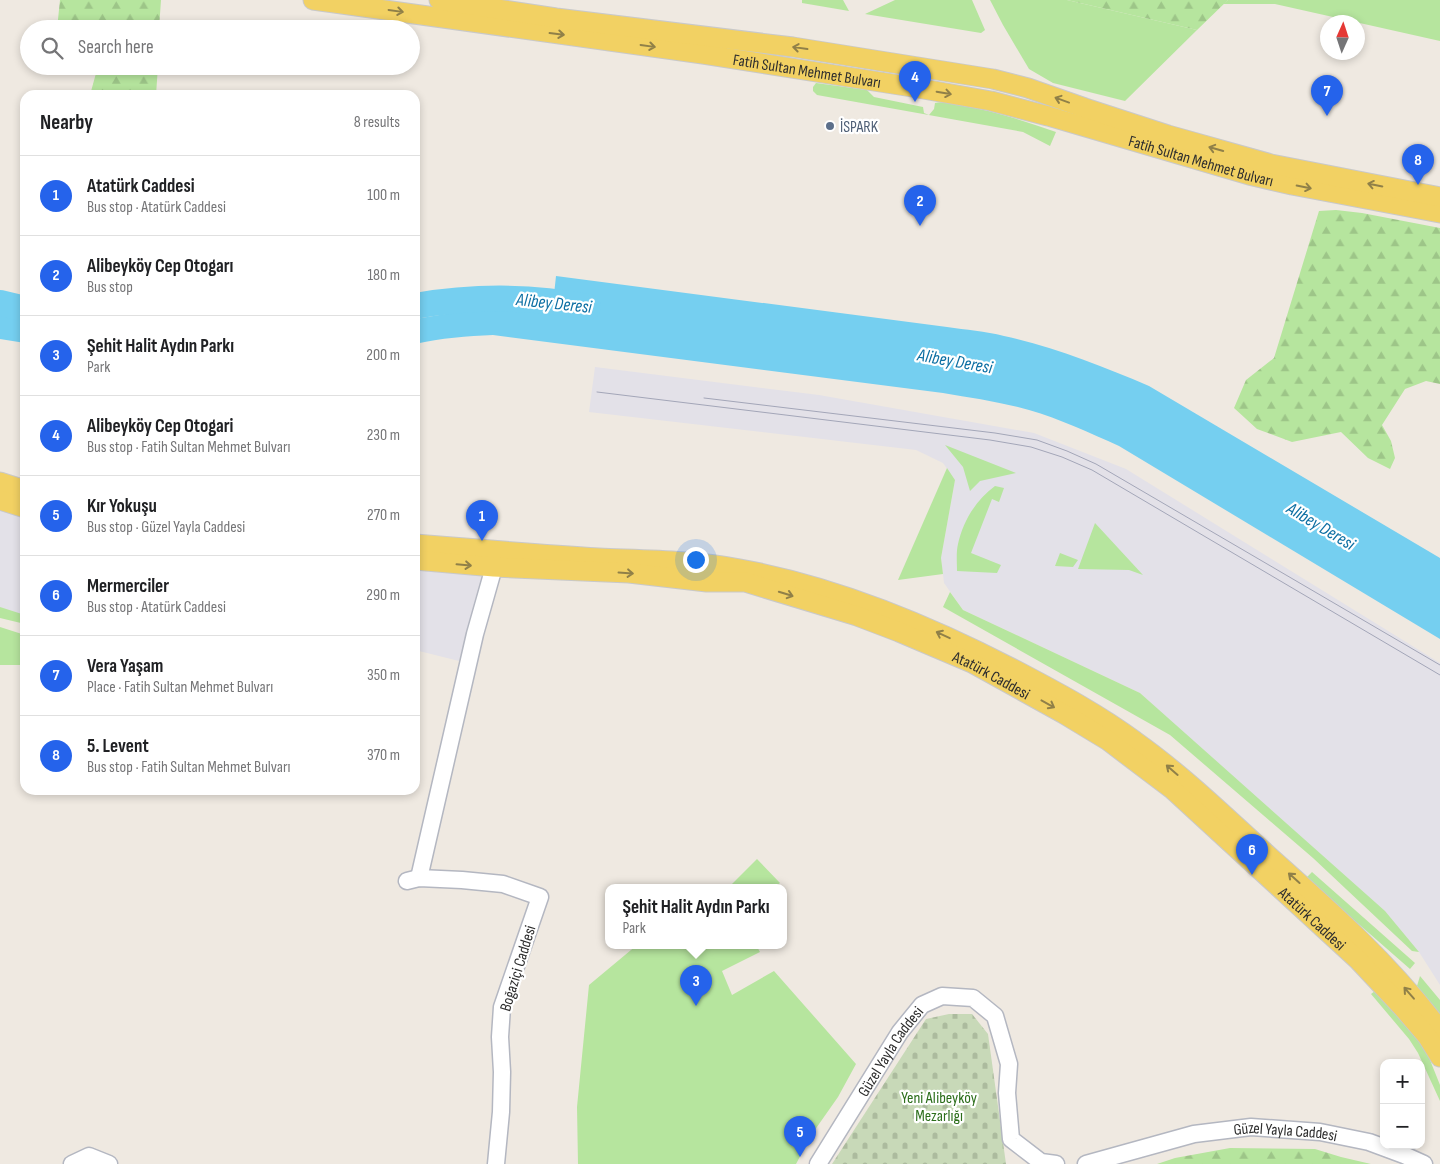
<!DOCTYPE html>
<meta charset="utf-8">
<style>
:root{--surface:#fff;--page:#f6f6f6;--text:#202124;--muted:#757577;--line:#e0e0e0;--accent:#2563eb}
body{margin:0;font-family:"Sofia Sans Condensed",sans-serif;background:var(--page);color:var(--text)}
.controls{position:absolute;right:15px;bottom:15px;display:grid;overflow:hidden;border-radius:10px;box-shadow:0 2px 8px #0003}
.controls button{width:45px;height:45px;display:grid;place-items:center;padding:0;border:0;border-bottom:1px solid var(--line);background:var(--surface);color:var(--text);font:25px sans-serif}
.compass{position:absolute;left:1320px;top:15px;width:45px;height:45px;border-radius:50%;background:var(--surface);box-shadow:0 2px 8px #0003;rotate:3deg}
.you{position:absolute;left:695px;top:559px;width:18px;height:18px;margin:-12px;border:4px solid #fff;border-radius:50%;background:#1a73e8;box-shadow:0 0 0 8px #1a73e833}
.badge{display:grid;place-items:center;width:32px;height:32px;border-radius:50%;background:var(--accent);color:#fff;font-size:16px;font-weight:700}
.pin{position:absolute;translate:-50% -41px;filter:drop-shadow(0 1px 2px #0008)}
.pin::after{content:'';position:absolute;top:26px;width:18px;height:15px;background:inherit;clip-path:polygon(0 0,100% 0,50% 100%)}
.popup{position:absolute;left:605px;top:884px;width:182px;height:65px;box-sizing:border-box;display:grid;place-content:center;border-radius:10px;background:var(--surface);filter:drop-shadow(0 1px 4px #0005);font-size:16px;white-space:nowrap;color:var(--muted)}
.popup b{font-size:19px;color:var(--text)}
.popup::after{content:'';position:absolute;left:50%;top:100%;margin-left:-10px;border:10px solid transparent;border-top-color:var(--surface)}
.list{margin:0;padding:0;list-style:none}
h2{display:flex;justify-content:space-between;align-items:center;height:65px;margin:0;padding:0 20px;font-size:21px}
h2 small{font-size:16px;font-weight:400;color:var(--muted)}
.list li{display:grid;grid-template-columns:32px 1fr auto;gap:15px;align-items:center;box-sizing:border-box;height:80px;padding:0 20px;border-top:1px solid var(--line)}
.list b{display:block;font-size:19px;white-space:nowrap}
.list p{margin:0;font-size:16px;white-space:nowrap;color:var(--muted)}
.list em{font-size:16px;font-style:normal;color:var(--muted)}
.icon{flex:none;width:28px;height:28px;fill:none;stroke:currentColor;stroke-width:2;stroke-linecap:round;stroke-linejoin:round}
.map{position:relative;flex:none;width:1440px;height:1164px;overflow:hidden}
.search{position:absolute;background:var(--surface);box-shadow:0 2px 8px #0003;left:20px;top:20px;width:400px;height:55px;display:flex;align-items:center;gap:12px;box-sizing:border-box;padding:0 18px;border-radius:28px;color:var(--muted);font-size:19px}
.panel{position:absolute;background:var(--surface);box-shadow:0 2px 8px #0003;left:20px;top:90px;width:400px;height:705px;border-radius:15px}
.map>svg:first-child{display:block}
.industrial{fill:#e3e1e8}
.grass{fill:#b6e59e}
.forest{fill:url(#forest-firs)}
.cemetery{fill:url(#cemetery-stones)}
.water{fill:#75cff0}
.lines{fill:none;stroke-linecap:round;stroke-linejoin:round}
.river{stroke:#75cff0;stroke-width:26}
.secondary-casing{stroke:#b4b7c1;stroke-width:19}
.primary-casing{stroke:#c9c9c9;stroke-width:21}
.secondary{stroke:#fff;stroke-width:16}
.primary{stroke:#f2d163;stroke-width:19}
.tram{stroke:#a3a6b8;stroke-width:1}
.oneway{stroke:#908048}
.service-dot{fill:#5c6f8a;stroke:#fff;stroke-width:2}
.labels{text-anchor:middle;stroke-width:4.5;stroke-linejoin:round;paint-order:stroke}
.street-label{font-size:16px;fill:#2e2e2e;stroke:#fff}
.service-label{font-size:16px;fill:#4e5e75;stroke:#fff;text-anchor:start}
.park-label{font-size:16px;fill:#2c6e1b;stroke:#fff}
.water-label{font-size:18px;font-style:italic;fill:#0d6fa3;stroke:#fff}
</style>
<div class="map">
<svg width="1440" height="1164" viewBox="0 0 1440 1164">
<defs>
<pattern id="forest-firs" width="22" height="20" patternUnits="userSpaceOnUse" patternTransform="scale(1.25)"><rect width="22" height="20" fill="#b6e59e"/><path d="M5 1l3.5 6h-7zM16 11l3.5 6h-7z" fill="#9dc588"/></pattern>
<pattern id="cemetery-stones" width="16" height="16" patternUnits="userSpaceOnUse" patternTransform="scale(1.25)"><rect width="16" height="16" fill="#c8d9b8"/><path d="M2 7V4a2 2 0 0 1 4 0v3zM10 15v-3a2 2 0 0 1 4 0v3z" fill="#acbb9e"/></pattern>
</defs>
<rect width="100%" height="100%" fill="#efe9e1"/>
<path class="industrial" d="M 595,367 L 819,395 L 1034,433 L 1126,469 L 1440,663 L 1440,985 L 1419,952 L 1140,693 L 963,610 L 944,583 L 941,558 L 955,480 L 943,463 L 916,450 L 589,412 Z
M 0,505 L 25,511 L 25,619 L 0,611 Z
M 415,566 L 484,572 L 459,661 L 415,650 Z"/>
<path class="grass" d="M 802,0 L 843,0 L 849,11 L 802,3 Z
M 895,0 L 972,0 L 985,30 L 981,33 L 865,14 Z
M 990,0 L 1067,0 L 1197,30 L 1125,101 L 1053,83 L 1029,69 L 1003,25 Z
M 1228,0 L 1440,0 L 1440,41 L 1275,4 L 1223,4 Z
M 816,83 L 867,90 L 874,97 L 923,107 L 924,113 L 929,115 L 934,109 L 935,103 C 943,101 951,104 958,105 C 992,110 1024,121 1056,132 L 1050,146 L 1023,132 L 817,95 L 813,91 L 813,87 Z
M 945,445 L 1016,473 L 980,481 L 970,491 L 963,467 Z
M 947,468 L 955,480 L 941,558 L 943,574 L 898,580 Z
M 995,486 L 1004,488 L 999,502 L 992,499 L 971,553 L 1001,565 L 997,573 L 957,571 C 957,563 956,552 958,544 C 963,521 976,500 995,486 Z
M 1095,523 L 1143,575 L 1129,570 L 1078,569 Z
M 1060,553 L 1078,560 L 1073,567 L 1055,566 Z
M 950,592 L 963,610 L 1140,693 L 1385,911 L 1419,952 L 1412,951 L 1313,858 L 1170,735 L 943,607 Z
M 0,607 L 25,615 L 25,624 L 0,618 Z
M 0,627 L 25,635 L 25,665 L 0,665 Z
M 757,859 L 780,883 L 775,887 L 729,887 Z
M 1312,872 L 1415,963 L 1410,969 L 1306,878 Z
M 637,945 L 756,945 L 760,952 L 722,971 L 732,995 L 774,971 L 856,1064 L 838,1097 L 812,1134 L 796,1164 L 578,1164 L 577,1107 L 589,985 Z
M 1420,976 L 1440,1000 L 1440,1016 L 1417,986 Z
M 1375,991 L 1406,1024 L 1426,1050 L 1440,1085 L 1440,1101 L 1418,1053 L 1409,1039 L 1371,994 Z"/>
<path class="forest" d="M 60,0 L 161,0 L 159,29 L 57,29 Z
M 1067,0 L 1228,0 L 1197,30 Z
M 98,66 L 158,66 L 156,95 L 90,95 Z
M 1336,210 L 1362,213 L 1440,228 L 1440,384 L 1426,381 L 1405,389 L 1382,425 L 1391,441 L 1395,458 L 1390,469 L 1368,458 L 1341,432 L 1292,442 L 1257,429 L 1234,408 L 1246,380 L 1274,358 L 1319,211 Z
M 1230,1148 L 1315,1149 L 1341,1157 L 1371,1164 L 1157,1164 L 1175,1158 Z"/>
<path class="cemetery" d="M 949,1014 L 972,1014 L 988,1034 L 1006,1164 L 832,1164 L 926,1019 Z"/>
<path class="water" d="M 556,276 L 947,327 C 966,330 985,331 1004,336 C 1054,347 1102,366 1149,386 L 1440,558 L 1440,639 L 1119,446 C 1090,433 1060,419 1029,410 C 1001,402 972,398 943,393 L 493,335 C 467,336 441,338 415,344 L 415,319 L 470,310 L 516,309 L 552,313 Z
M 0,307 L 25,312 L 25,343 L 0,339 Z"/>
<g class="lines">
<path class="river" d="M 0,303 L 25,309
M 415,306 C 473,296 531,296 588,307"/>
<defs>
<g id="secondary">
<path d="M 419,878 L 475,634 L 494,567"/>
<path d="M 407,881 L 419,878 L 462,880 L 503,884 L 540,897 L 502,1007 L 500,1037 L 502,1072 L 501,1112 L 496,1164"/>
<path d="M 72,1164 L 89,1156 L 109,1164"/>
<path id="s1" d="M 818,1164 L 900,1032 L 922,1005 L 942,996 L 973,998 L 995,1016 L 1009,1064 L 1007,1093 L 1011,1139 L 1041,1162 L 1056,1164"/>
<path id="s2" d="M 1086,1164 L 1194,1134 L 1251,1127 L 1320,1132 L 1369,1142 L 1404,1155 L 1424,1164"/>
</g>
<g id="primary">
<path id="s3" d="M 313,0 L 703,54 L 912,87 L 991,101 L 1048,116 L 1249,175 L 1292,185 L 1440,213"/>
<path d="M 439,0 L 556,18 L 793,47 L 993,79 L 1028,88 L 1085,108 L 1168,135 L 1271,164 L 1440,197"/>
<path d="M 0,482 L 25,490"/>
<path d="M 0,500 L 25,508"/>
<path d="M 415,544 C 476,549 537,554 599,558 C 646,560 694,560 740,569 C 839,587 934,627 1023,674 C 1061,694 1100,715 1135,741 C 1183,775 1226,817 1270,857 C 1331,911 1391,965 1440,1030"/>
<path id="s4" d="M 415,560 L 494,567 L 629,573 L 707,582 L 745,582 L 857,616 L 899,632 L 972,663 L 1064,714 L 1107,740 L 1173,790 L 1358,960 L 1403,1008 L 1427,1036 L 1440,1057"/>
</g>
</defs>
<use href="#secondary" class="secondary-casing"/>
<use href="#primary" class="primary-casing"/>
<use href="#secondary" class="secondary"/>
<use href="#primary" class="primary"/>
<path class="tram" d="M 597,392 L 990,440 L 1031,447 L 1062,457 L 1092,470 L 1440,675
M 704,398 L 995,433 L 1037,440 L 1067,451 L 1096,464 L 1440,665"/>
</g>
<defs><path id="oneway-shaft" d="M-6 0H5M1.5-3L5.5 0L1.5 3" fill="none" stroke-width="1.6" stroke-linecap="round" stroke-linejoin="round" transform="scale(1.25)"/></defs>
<g class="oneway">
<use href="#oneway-shaft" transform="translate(396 11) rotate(8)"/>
<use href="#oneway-shaft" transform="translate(557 34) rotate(7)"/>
<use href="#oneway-shaft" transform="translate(648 46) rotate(8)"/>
<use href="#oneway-shaft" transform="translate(800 48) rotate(-172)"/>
<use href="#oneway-shaft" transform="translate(944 93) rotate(10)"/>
<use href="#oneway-shaft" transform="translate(1062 100) rotate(-160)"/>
<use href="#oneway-shaft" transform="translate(1216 149) rotate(-164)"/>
<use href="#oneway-shaft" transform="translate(1375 185) rotate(-169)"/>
<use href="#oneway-shaft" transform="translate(1304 187) rotate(11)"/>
<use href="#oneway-shaft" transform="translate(464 565) rotate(5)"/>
<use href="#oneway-shaft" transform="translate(626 573) rotate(4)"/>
<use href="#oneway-shaft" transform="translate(786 594) rotate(17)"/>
<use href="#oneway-shaft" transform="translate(943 635) rotate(-155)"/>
<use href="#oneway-shaft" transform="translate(1048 704) rotate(29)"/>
<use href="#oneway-shaft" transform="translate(1172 770) rotate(-139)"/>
<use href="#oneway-shaft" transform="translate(1294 878) rotate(-138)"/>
<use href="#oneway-shaft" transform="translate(1409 993) rotate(-131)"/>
</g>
<circle class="service-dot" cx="830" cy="126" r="5"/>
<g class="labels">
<g class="street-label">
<text dy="6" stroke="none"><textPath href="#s3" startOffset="499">Fatih Sultan Mehmet Bulvarı</textPath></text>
<text dy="6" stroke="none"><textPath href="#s3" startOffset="904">Fatih Sultan Mehmet Bulvarı</textPath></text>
<text dy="6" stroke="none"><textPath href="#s4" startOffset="595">Atatürk Caddesi</textPath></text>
<text dy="6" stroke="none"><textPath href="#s4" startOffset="1000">Atatürk Caddesi</textPath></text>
<text transform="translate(517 968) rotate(-73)" y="6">Boğaziçi Caddesi</text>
<text dy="6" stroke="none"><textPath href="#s1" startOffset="134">Güzel Yayla Caddesi</textPath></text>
<text dy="6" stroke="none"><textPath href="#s2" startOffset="204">Güzel Yayla Caddesi</textPath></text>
</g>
<g class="service-label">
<text x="840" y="132">İSPARK</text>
</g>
<g class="park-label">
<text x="939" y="1103">Yeni Alibeyköy<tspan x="939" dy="18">Mezarlığı</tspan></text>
</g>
<g class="water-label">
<text transform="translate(554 303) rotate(6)" y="6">Alibey Deresi</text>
<text transform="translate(955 361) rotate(10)" y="6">Alibey Deresi</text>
<text transform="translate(1321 526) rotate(31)" y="6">Alibey Deresi</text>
</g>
</g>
</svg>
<div class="controls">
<button>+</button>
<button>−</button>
</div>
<svg class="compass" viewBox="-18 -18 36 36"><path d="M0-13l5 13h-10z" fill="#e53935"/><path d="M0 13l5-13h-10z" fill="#757577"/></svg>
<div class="you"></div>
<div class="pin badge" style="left:482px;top:541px">1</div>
<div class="pin badge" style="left:920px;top:226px">2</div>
<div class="pin badge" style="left:696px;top:1006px">3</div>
<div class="popup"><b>Şehit Halit Aydın Parkı</b>Park</div>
<div class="pin badge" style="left:915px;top:102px">4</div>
<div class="pin badge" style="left:800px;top:1157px">5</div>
<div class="pin badge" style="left:1252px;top:875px">6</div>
<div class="pin badge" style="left:1327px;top:116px">7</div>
<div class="pin badge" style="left:1418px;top:185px">8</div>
<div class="search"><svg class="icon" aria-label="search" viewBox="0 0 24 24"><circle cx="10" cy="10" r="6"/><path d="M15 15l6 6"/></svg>Search here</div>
<section class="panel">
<h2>Nearby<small>8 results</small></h2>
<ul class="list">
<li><span class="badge">1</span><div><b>Atatürk Caddesi</b><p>Bus stop · Atatürk Caddesi</p></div><em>100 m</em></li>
<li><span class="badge">2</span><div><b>Alibeyköy Cep Otogarı</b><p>Bus stop</p></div><em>180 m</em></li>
<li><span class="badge">3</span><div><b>Şehit Halit Aydın Parkı</b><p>Park</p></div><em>200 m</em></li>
<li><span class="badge">4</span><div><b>Alibeyköy Cep Otogari</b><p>Bus stop · Fatih Sultan Mehmet Bulvarı</p></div><em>230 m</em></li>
<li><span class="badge">5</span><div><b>Kır Yokuşu</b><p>Bus stop · Güzel Yayla Caddesi</p></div><em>270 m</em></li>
<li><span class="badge">6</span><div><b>Mermerciler</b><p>Bus stop · Atatürk Caddesi</p></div><em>290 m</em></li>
<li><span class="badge">7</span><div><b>Vera Yaşam</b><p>Place · Fatih Sultan Mehmet Bulvarı</p></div><em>350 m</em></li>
<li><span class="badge">8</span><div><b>5. Levent</b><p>Bus stop · Fatih Sultan Mehmet Bulvarı</p></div><em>370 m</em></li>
</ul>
</section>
</div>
